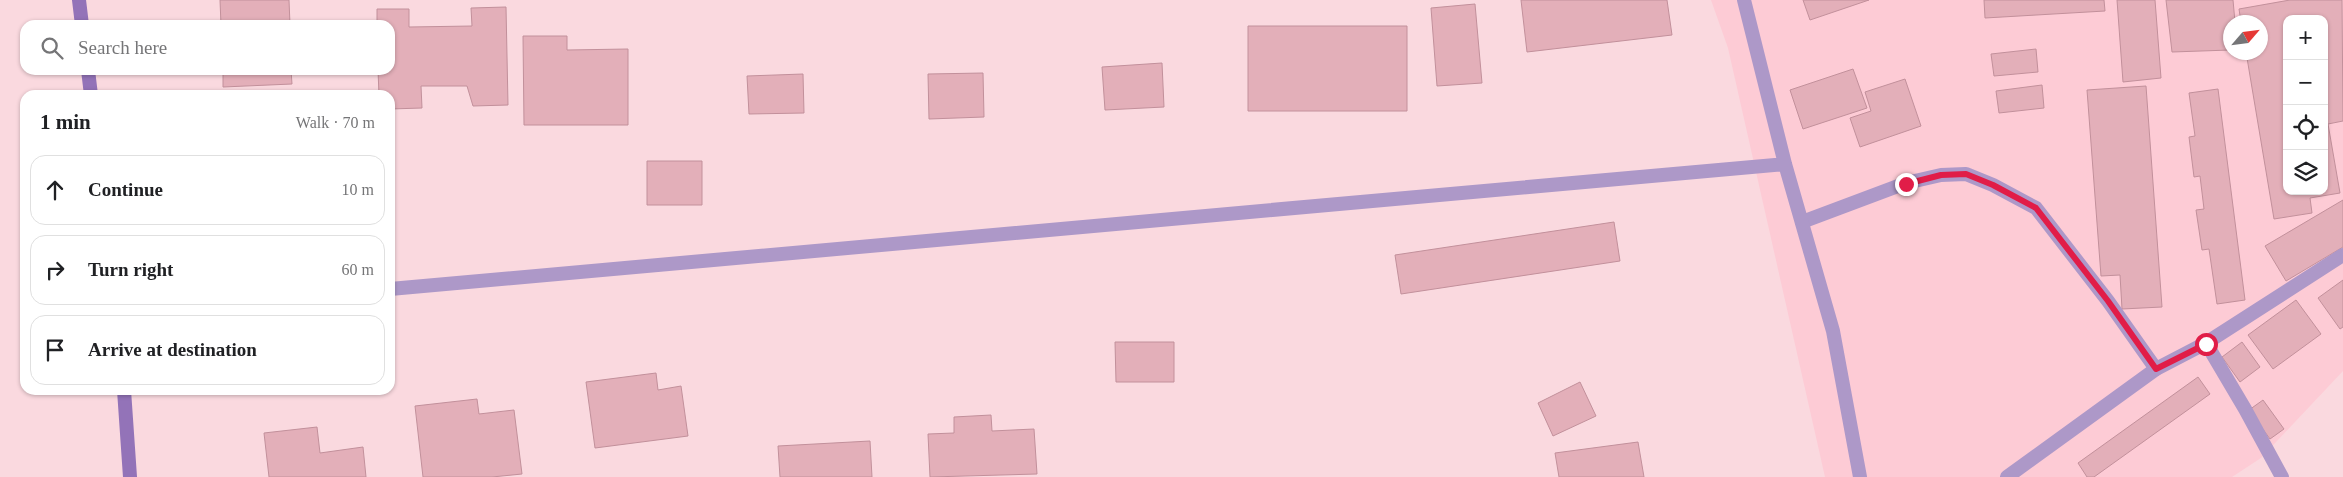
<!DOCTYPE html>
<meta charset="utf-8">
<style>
:root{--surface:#fff;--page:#f6f6f6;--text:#202124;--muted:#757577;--line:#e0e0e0}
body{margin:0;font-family:"Times New Roman",serif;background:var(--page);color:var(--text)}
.controls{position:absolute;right:15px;top:15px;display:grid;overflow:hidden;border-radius:10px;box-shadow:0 1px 4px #0004}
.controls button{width:45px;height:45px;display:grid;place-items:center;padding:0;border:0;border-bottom:1px solid var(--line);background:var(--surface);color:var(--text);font:25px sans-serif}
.compass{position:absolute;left:2223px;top:15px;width:45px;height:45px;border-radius:50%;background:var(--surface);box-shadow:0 1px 4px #0004;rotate:62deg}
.stop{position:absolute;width:15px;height:15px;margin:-11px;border:4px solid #e11d48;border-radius:50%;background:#fff}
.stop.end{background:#e11d48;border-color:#fff;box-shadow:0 1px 5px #0008}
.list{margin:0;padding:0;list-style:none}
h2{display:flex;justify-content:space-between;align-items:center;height:65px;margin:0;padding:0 20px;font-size:21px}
h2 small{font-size:16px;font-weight:400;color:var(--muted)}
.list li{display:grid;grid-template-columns:32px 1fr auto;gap:15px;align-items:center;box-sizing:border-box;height:70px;margin:0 10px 10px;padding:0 10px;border:1px solid var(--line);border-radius:15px}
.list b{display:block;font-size:19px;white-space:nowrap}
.list em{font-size:16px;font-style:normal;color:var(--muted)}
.icon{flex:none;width:28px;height:28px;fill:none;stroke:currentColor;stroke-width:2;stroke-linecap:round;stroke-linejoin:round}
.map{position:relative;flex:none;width:2343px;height:477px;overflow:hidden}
.search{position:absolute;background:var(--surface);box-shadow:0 1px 4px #0004;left:20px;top:20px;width:375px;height:55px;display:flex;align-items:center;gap:12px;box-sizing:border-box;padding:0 18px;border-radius:15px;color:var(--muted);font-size:19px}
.panel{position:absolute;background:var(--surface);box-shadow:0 1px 4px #0004;left:20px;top:90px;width:375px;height:305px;border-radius:15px}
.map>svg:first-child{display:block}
.built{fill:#fdcbd5;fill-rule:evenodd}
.building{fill:#e3afb9;stroke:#c2909b;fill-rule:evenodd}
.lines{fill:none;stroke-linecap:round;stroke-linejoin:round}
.service{stroke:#ad98c8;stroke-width:14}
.minor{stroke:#ad98c8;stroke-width:14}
.secondary{stroke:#9373b8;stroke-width:14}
.route{stroke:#e11d48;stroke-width:6}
</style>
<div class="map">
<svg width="2343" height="477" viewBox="0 0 2343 477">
<rect width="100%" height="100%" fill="#fad9df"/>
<path class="built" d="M 1711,0 L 2343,0 L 2343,371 L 2261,458 L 2232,477 L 1825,477 L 1728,48 ZM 2287,19 L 2324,19 L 2324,191 L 2287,191 ZM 2230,22 L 2260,22 L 2260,52 L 2230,52 Z"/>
<path class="building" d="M 220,0 L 289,0 L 290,25 L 221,25 Z
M 1521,0 L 1667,0 L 1672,35 L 1527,52 Z
M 1803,0 L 1869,0 L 1810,20 Z
M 1984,0 L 2104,0 L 2105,11 L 1985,18 Z
M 2117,0 L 2155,0 L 2161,78 L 2123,82 Z
M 2166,0 L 2233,0 L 2235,22 L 2230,22 L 2230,50 L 2172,52 Z
M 2290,0 L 2342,0 L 2343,121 L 2328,124 L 2340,193 L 2310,198 L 2312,213 L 2274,219 L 2246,52 L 2260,52 L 2260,22 L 2241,22 L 2239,9 ZM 2287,19 L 2324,19 L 2324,191 L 2287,191 Z
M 1475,4 L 1482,83 L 1437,86 L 1431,8 Z
M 506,7 L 508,105 L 473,106 L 467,86 L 421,86 L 422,108 L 390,109 L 390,95 L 379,95 L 378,70 L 390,70 L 390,25 L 377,25 L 377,9 L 409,9 L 409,27 L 472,26 L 471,8 Z
M 1248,26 L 1407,26 L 1407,111 L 1248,111 Z
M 523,36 L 567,36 L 567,50 L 628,49 L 628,125 L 524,125 Z
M 2036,49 L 2038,72 L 1994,76 L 1991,54 Z
M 1162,63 L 1164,107 L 1105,110 L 1102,67 Z
M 1853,69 L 1867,108 L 1803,129 L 1790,90 Z
M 223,70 L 291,70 L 292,84 L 223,87 Z
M 983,73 L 984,117 L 929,119 L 928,74 Z
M 803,74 L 804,113 L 749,114 L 747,76 Z
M 1905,79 L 1921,126 L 1860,147 L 1850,118 L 1871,111 L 1865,92 Z
M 2042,85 L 2044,108 L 1999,113 L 1996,91 Z
M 2146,86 L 2162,307 L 2122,309 L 2120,275 L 2101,276 L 2087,90 Z
M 2218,89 L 2245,300 L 2217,304 L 2209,249 L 2202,250 L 2196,210 L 2204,209 L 2200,176 L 2194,177 L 2189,137 L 2195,136 L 2189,93 Z
M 647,161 L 702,161 L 702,205 L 647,205 Z
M 2343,200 L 2343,247 L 2286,281 L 2265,246 Z
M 1614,222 L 1620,261 L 1401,294 L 1395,255 Z
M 2343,280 L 2343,327 L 2340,329 L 2318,298 Z
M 2296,300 L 2321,334 L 2273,369 L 2248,335 Z
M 1115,342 L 1174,342 L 1174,382 L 1116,382 Z
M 2242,342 L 2260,367 L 2240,382 L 2222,357 Z
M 656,373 L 658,390 L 681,386 L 688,436 L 595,448 L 586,382 Z
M 2198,377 L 2210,394 L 2094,477 L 2087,477 L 2078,463 Z
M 1580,382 L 1596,416 L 1553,436 L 1538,403 Z
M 477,399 L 479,414 L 514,410 L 522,474 L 492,477 L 423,477 L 415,406 Z
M 2263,400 L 2284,429 L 2270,439 L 2249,410 Z
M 991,415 L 992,431 L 1034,429 L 1037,474 L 930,477 L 928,434 L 954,433 L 954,417 Z
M 317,427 L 320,453 L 363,447 L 366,477 L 269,477 L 264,433 Z
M 870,441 L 872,477 L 780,477 L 778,446 Z
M 1638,442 L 1644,477 L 1559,477 L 1555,453 Z"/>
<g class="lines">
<path class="service" d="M 1802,222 L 1906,183 L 1941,175 L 1966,174 L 1993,185 L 2036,208 L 2108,301 L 2156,369"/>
<path class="minor" d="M 1744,0 L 1785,164 L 1833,331 L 1860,477
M 390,289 L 1785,164
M 2206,343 L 2245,409 L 2282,477
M 2007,477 L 2156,369 L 2206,343 L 2343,255"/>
<path class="secondary" d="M 79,0 L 82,25
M 88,70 L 91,95
M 124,390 L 130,477"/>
</g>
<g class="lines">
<path class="route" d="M 1906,184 L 1941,175 L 1966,174 L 1993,185 L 2036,208 L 2108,301 L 2156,369 L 2206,344"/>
</g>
</svg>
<div class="controls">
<button>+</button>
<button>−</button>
<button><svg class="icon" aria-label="locate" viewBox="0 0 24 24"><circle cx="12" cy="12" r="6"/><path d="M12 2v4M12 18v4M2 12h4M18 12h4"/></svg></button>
<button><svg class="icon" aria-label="layers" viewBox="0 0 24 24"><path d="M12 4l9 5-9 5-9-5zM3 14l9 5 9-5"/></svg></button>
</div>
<svg class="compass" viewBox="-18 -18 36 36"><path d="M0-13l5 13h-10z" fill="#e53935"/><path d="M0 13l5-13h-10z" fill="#757577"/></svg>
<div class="stop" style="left:2206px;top:344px"></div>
<div class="stop end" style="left:1906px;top:184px"></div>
<div class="search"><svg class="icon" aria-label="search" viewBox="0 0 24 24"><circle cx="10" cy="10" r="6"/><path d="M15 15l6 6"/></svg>Search here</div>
<section class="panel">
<h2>1 min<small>Walk · 70 m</small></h2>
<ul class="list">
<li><svg class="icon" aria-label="ahead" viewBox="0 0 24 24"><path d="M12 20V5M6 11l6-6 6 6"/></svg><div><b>Continue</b></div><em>10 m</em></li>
<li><svg class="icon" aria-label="right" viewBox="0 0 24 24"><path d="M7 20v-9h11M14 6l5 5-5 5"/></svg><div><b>Turn right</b></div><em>60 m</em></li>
<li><svg class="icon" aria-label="arrive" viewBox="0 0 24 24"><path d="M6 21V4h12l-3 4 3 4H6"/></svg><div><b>Arrive at destination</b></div></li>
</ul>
</section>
</div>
